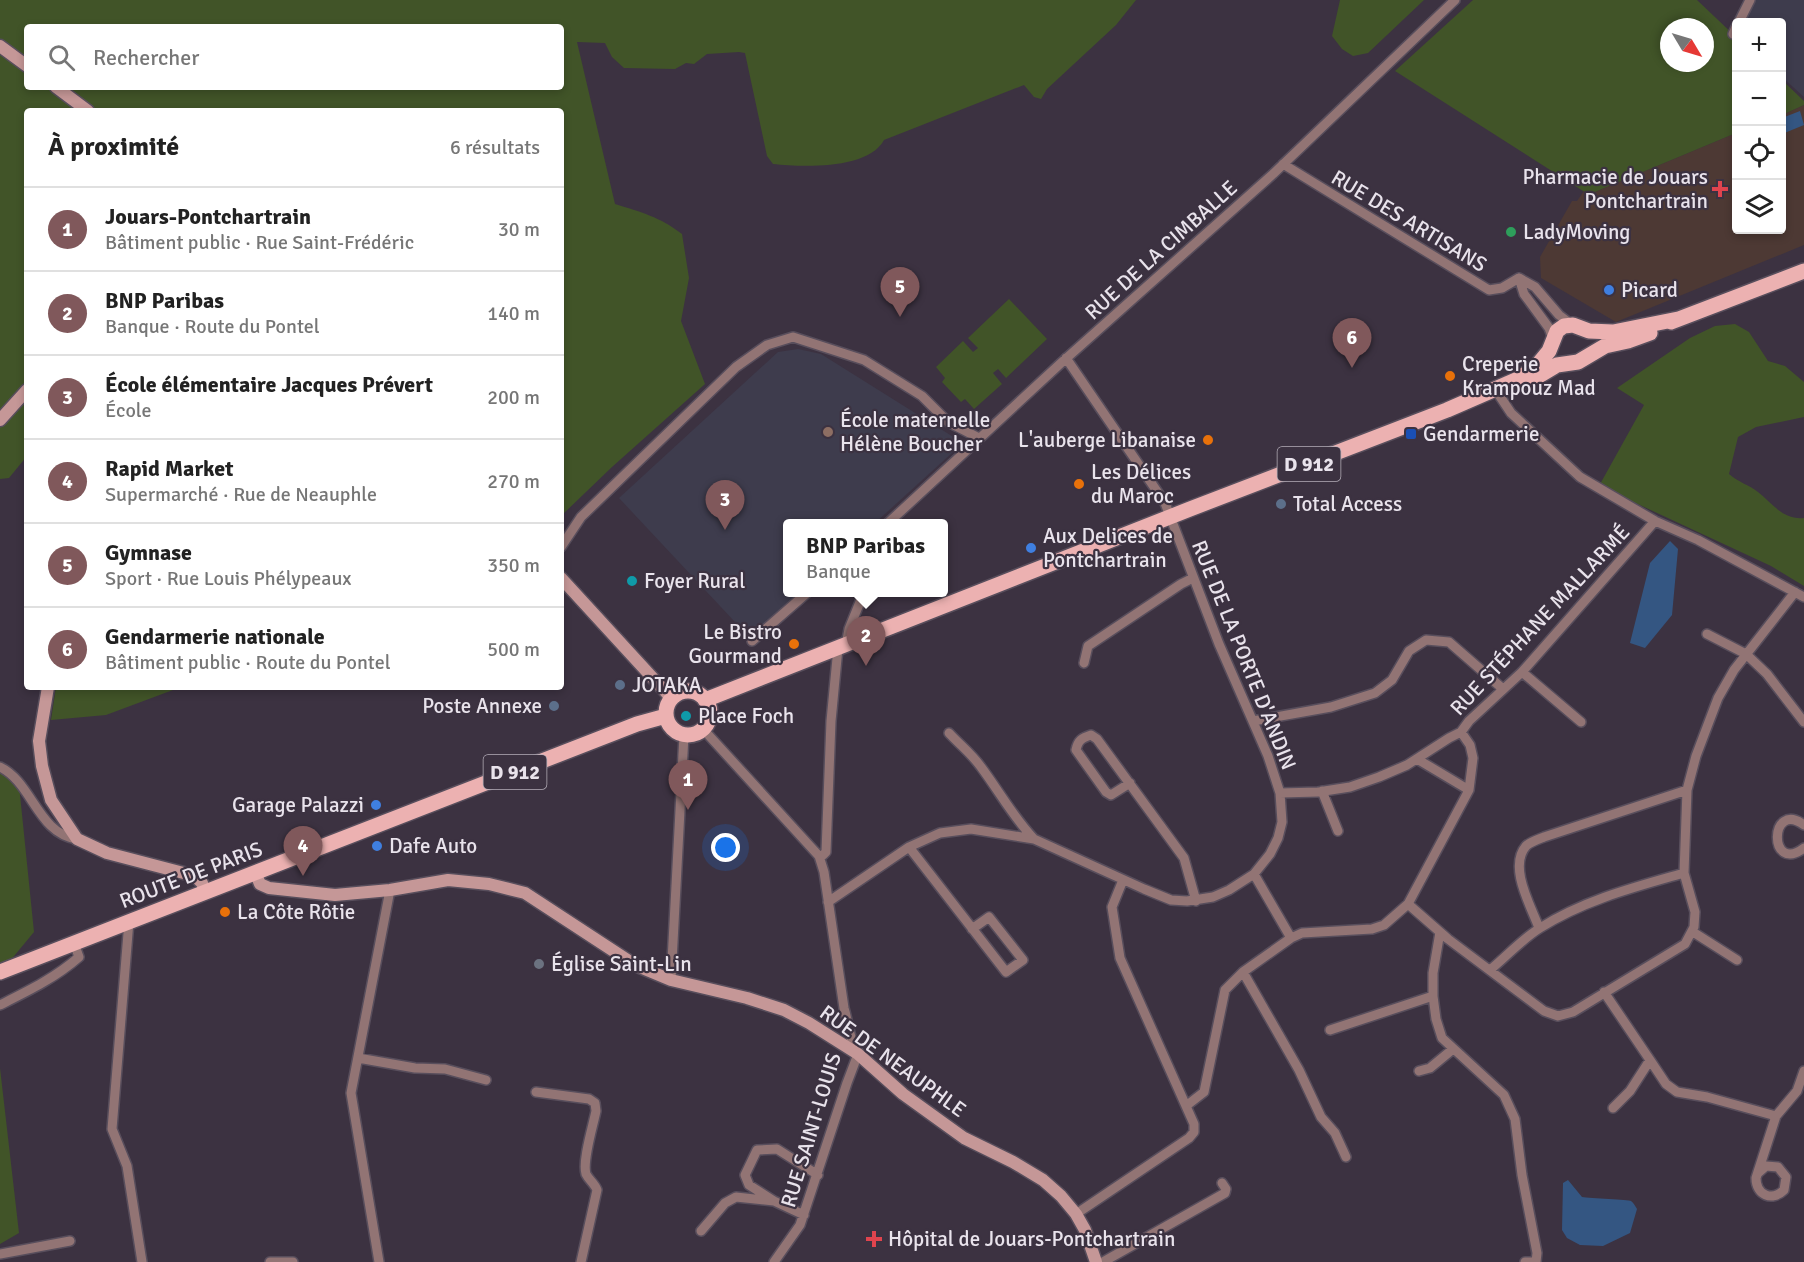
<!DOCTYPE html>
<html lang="fr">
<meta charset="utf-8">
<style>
:root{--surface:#fff;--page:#f6f6f6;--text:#222;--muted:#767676;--line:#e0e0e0;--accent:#80585b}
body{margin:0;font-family:Signika,sans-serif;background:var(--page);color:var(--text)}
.controls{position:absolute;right:18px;top:18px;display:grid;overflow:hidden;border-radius:6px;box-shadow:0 3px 9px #0003}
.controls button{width:54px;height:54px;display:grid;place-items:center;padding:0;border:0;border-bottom:2px solid var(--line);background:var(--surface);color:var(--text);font:30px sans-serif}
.compass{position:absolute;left:1660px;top:18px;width:54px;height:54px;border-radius:50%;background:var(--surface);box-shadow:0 3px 9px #0003;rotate:128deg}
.you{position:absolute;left:726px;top:848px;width:21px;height:21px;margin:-15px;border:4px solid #fff;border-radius:50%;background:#1a73e8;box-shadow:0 0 0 9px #1a73e833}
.badge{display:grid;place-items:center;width:39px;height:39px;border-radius:50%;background:var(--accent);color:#fff;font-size:20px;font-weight:700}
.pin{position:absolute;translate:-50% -50px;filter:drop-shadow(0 2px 3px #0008)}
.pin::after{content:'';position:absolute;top:32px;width:21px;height:18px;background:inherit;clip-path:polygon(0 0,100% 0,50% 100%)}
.popup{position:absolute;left:783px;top:519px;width:165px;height:78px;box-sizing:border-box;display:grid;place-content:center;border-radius:6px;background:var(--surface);filter:drop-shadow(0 2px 4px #0005);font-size:20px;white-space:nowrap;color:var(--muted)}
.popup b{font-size:22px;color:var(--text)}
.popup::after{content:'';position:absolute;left:50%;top:100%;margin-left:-12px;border:12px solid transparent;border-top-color:var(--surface)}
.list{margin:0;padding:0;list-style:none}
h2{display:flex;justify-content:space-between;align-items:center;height:78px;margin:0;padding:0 24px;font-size:26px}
h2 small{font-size:20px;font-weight:400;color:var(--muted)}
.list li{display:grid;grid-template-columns:39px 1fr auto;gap:18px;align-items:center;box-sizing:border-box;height:84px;padding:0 24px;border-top:2px solid var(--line)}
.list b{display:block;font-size:22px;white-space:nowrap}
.list p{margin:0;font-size:20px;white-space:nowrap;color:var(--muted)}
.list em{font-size:20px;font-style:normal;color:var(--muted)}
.icon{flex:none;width:33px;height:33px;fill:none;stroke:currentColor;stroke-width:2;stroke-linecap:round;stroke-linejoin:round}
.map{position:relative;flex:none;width:1804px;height:1262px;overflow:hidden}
.search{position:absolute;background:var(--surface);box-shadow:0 3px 9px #0003;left:24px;top:24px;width:540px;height:66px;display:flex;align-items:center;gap:15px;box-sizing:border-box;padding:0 21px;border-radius:6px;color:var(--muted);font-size:22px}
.panel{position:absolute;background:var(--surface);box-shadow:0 3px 9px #0003;left:24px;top:108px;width:540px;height:582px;border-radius:6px}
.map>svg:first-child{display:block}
.commercial{fill:#4d3934}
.education{fill:#3e3c4d}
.green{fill:#415428;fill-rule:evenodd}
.water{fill:#345682}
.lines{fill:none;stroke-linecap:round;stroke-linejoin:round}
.street-casing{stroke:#584e5c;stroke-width:12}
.secondary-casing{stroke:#584e5c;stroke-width:15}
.primary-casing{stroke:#584e5c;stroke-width:18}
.street{stroke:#927474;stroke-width:9}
.secondary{stroke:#c59797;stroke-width:12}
.primary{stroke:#ecb1b1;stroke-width:15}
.health-dot{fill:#e0444e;stroke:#3c3241;stroke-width:2}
.leisure-dot{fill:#2e9e5b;stroke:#3c3241;stroke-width:2}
.shop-dot{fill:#3f7fe0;stroke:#3c3241;stroke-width:2}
.food-dot{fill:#e8710a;stroke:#3c3241;stroke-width:2}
.education-dot{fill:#8d6e63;stroke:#3c3241;stroke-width:2}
.transit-dot{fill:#1a4fb4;stroke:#3c3241;stroke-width:2}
.service-dot{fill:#5c6f8a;stroke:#3c3241;stroke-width:2}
.culture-dot{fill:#0f9aa8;stroke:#3c3241;stroke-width:2}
.worship-dot{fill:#6b7280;stroke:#3c3241;stroke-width:2}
.labels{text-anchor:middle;stroke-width:4.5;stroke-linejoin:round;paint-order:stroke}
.shield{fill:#3c3241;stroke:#b5aeb9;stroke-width:1.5}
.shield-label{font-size:20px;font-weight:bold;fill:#e9e3ec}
.poi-label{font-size:21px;fill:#e9e3ec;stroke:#3c3241;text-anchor:start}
.street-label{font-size:21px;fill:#e9e3ec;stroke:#3c3241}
</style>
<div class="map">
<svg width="1804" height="1262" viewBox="0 0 1804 1262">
<rect width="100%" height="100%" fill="#3c3241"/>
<path class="commercial" d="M 1804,105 L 1804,245 L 1616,322 L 1541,278 L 1540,257 L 1572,201 L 1577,201 L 1584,191 L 1590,194 L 1736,133 L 1736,230 L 1782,230 L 1782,115 Z"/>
<path class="education" d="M 1751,0 L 1804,0 L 1804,97 L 1782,77 L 1782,22 L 1738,22 Z
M 798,349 L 821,354 L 963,443 L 875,523 L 788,524 L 788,592 L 798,593 L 749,637 L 619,498 L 778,352 Z"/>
<path class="green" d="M 0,0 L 1136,0 L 1116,25 L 1047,89 L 1041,99 L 1034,97 L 1024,85 L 884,140 C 868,170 802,167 773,164 L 767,156 L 745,53 L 739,52 L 707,54 L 694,64 L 686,63 L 675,69 L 624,68 L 612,57 L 605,43 L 577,42 L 615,204 C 641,212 660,217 682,234 L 689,278 L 681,321 L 705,384 L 612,467 L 561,516 L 561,111 L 27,111 L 27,456 L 9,478 L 0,479 ZM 27,27 L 561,27 L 561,87 L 27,87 Z
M 1340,0 L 1424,0 L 1368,53 L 1353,56 L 1342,49 L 1332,36 Z
M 1473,0 L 1697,0 L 1736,37 L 1736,133 L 1590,194 L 1583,191 L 1395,71 ZM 1669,27 L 1705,27 L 1705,63 L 1669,63 Z
M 1782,80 L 1804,101 L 1804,105 L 1782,115 Z
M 1009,299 L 1047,339 L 1006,378 L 998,369 L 993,373 L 1002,384 L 974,409 L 965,399 L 961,402 L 942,382 L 945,378 L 936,367 L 963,341 L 973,352 L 978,348 L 968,338 Z
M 1735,324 L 1749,332 L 1768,361 L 1785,366 L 1804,382 L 1804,417 L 1756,427 L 1738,437 L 1729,474 C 1738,482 1749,485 1758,492 C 1773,504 1783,520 1804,518 L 1804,586 L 1771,566 L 1599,486 L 1644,405 L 1617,388 L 1690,338 L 1715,326 Z
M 56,687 L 181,687 L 106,715 L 51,720 Z
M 0,769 L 19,785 L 34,932 L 0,973 Z
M 0,1068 L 19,1233 L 0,1244 Z"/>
<path class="water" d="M 1800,111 L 1804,125 L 1782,134 L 1782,118 Z
M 1670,541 L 1678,549 L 1672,615 L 1645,648 L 1630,643 L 1650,563 Z
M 1568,1180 L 1582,1197 C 1590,1198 1629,1200 1631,1201 C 1634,1203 1635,1206 1637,1209 L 1630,1233 L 1603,1246 L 1580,1245 L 1567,1238 L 1562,1230 L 1563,1183 Z"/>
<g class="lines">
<defs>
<path id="street" d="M 1739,22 L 1750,0
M 1733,34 L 1736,27
M 1283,164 L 1489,290 L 1502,288 L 1519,278
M 1553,339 L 1549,328 L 1524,294 L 1519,278 L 1535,287 L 1559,315 L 1572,325
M 1499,395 L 1511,413 L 1580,477 L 1655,521 L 1698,540 L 1804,597
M 887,524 L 1061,363 L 1273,174 L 1455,0
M 561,547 L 581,517 L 736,367 L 767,345 L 793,337 L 864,360 L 922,396 L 948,422 L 979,438
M 1707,634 L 1746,654 L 1767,674 L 1804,722
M 752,641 L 808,592
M 846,645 L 849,629 L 864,592
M 1084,663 L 1088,646 L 1181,584 L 1193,578
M 1522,672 L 1581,722
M 1253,721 L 1331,707 L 1375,693 L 1392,680 L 1409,651 L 1426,640 L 1449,642 L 1503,689
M 703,729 L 819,856 L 824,872 L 844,1008 C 849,1024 849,1040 858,1054 L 847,1083 L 800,1225 L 774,1262
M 949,733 C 960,745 971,753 981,767 C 999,791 1013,817 1034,839
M 1417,759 L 1469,790
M 0,767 C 32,782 38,834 77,839
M 1130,783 L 1111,795 L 1106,792 L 1076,750 C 1078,740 1082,738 1091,735 L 1097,739 L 1184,858 L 1196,901
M 1322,791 L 1338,831
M 1280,793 L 1318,792 L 1350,787 L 1379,777 L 1407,765 L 1449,738 L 1461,732 L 1469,721 L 1522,672 L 1655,521
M 1804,825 C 1769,799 1768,875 1804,848
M 909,847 L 1006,972 L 1023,960 L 989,917 L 972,929
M 819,856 L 823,855 L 826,852 L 831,721 L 838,648
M 1254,874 L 1291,938
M 828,902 L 909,847 L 940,833 L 971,829 L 1034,839 L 1144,889 L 1171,900 L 1187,901 L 1213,897 L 1229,890 L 1254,874 L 1270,854 L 1278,838 L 1282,822 L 1280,793 L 1268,756 L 1219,644 L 1165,503 L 1066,358
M 1408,904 L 1448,939 L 1544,1011 L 1558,1016 L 1573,1012 L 1685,944 L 1694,927 L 1695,912 L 1684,873 L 1687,790 L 1696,756 L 1718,698 L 1734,670 L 1795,592
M 129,921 L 112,1129 L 127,1166 L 142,1262
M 1539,928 C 1531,906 1508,867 1526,846 C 1530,842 1539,839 1544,837 L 1687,790
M 1440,932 L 1433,973 L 1433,996 L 1436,1019 L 1442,1038 L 1504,1095 L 1515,1119 L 1522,1175 L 1537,1253 L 1536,1262
M 1693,932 L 1737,960
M 1490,970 C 1507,956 1522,939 1540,928 C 1584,900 1635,887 1684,873
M 1243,972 L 1299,1070 L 1321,1117 L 1335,1133 L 1346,1157
M 671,980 L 684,735
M 1604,992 L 1650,1060 L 1630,1091 L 1613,1108
M 0,1005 C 28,991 55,978 79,957 L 74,943
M 1330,1030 L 1433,996
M 358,1058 L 415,1068 L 445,1069 L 486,1080
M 1650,1060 L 1666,1084 L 1677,1092 L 1707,1097 L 1776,1116 L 1756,1178 C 1756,1195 1772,1202 1784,1190 L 1786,1177 L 1778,1167 L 1766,1166 L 1758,1173
M 1419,1071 L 1430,1068 L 1453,1049
M 536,1092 L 589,1099 L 595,1103 L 596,1111 C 593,1126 582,1161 586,1174 C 589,1180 595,1184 597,1190 L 581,1262
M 1186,1106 L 1204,1092 L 1225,990 L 1243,972 L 1291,938 L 1302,933 L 1372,929 L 1384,925 L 1408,904 L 1469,790 L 1473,758 L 1470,745 L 1461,732
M 1776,1116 L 1797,1091 L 1804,1071
M 774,1201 L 749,1185 L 745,1175 L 757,1150 L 777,1149 L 818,1175
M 1076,1214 L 1189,1138 L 1194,1132 L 1194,1124 L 1120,958 L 1112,907 L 1123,880
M 701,1231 L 725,1203 L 736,1197 L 774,1201 L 804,1215
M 0,1254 L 70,1241
M 270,1262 L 293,1262
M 379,1262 L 351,1093 L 390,890
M 1103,1262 L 1225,1193 L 1226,1189 L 1222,1183
M 1525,1262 L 1532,1262"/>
<path id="secondary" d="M 0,46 L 27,66
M 56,87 L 88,111
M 0,420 L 27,390
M 561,578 L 672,699
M 48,687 L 39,741 L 42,766 L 51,800 L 77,839 L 107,853 L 195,876 L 202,883 L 205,891
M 255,872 L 260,884 L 269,888 L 335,895 L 390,890 L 448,880 L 489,884 L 525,893 L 635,965 L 671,980 L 747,998 L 784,1010 L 809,1023 L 858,1054 L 903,1094 L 964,1138 L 1013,1162 L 1043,1180 L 1061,1196 L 1076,1214 L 1085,1230 L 1096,1262"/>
<path id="primary" d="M 1671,322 L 1804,271
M 1527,383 L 1557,365 L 1578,362 L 1605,346 L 1628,341 L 1650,333
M666 713a22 22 0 1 1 44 0a22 22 0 1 1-44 0Z
M 705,700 L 1190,509 L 1447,410 L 1516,380 L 1535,368 L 1549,351 L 1557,331 L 1564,326 L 1573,325 L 1589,331 L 1613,332 L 1678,319
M 0,972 L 637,724 L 666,716"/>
</defs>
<use href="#street" class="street-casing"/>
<use href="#secondary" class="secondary-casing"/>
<use href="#primary" class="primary-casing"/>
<use href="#street" class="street"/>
<use href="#secondary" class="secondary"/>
<use href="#primary" class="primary"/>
</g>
<g class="health-dot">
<path d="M1717 180h6v6h6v6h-6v6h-6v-6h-6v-6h6z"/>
<path d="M871 1230h6v6h6v6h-6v6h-6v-6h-6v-6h6z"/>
</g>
<circle class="leisure-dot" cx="1511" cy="232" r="6"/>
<g class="shop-dot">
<circle cx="1609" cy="290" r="6"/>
<circle cx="1031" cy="548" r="6"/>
<circle cx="376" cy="805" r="6"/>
<circle cx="377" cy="846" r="6"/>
</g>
<g class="food-dot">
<circle cx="1450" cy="376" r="6"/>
<circle cx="1208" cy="440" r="6"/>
<circle cx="1079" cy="484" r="6"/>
<circle cx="794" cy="644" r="6"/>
<circle cx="225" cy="912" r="6"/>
</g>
<circle class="education-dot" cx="828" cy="432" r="6"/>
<rect class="transit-dot" x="1405" y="428" width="12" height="12" rx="3"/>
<g class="service-dot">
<circle cx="1281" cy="504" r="6"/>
<circle cx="620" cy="685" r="6"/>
<circle cx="554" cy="706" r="6"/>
</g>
<g class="culture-dot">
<circle cx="632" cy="581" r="6"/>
<circle cx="686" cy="716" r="6"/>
</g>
<circle class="worship-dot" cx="539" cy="964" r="6"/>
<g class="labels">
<g class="shield">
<rect x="1277.5" y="447" width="63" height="34" rx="4.5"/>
<rect x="483.5" y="755" width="63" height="34" rx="4.5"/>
</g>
<g class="shield-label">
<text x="1309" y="471">D 912</text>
<text x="515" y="779">D 912</text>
</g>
<g class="poi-label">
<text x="1708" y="184" text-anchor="end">Pharmacie de Jouars<tspan x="1708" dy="24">Pontchartrain</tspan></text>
<text x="1523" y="239">LadyMoving</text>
<text x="1621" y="297">Picard</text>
<text x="1462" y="371">Creperie<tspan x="1462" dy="24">Krampouz Mad</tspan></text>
<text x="840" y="427">École maternelle<tspan x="840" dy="24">Hélène Boucher</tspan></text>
<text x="1423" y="441">Gendarmerie</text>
<text x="1196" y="447" text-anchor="end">L'auberge Libanaise</text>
<text x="1091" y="479">Les Délices<tspan x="1091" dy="24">du Maroc</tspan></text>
<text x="1293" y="511">Total Access</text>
<text x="1043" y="543">Aux Delices de<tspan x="1043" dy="24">Pontchartrain</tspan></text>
<text x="644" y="588">Foyer Rural</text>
<text x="782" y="639" text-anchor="end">Le Bistro<tspan x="782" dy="24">Gourmand</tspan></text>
<text x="632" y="692">JOTAKA</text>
<text x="542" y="713" text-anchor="end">Poste Annexe</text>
<text x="698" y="723">Place Foch</text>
<text x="364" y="812" text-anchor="end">Garage Palazzi</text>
<text x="389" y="853">Dafe Auto</text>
<text x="237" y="919">La Côte Rôtie</text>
<text x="551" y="971">Église Saint-Lin</text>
<text x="888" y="1246">Hôpital de Jouars-Pontchartrain</text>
</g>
<g class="street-label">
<text transform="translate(1409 221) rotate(31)" y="7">RUE DES ARTISANS</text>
<text transform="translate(1161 250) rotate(-42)" y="7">RUE DE LA CIMBALLE</text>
<text transform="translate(1540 620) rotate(-47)" y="7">RUE STÉPHANE MALLARMÉ</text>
<text transform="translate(1244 655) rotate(68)" y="7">RUE DE LA PORTE D'ANDIN</text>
<text transform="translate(191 875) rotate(-21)" y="7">ROUTE DE PARIS</text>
<text transform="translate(893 1061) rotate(36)" y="7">RUE DE NEAUPHLE</text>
<text transform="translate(811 1130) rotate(-73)" y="7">RUE SAINT-LOUIS</text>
</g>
</g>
</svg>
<div class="controls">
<button>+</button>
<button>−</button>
<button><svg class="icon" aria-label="locate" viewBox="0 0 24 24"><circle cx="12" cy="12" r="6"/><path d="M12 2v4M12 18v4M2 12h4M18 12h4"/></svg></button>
<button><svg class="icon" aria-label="layers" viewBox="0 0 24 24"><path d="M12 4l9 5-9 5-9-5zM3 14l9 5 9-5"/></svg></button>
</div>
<svg class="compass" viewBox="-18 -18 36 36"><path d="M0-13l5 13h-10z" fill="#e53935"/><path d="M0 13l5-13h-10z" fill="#767676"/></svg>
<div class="you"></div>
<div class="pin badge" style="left:688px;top:810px">1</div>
<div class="pin badge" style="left:866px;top:666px">2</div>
<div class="popup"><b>BNP Paribas</b>Banque</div>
<div class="pin badge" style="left:725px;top:530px">3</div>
<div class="pin badge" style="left:303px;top:876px">4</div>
<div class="pin badge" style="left:900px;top:317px">5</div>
<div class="pin badge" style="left:1352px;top:368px">6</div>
<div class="search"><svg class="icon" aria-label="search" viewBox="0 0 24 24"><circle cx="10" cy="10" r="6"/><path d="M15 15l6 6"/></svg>Rechercher</div>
<section class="panel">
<h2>À proximité<small>6 résultats</small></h2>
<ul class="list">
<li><span class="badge">1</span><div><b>Jouars-Pontchartrain</b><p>Bâtiment public · Rue Saint-Frédéric</p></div><em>30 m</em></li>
<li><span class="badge">2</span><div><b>BNP Paribas</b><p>Banque · Route du Pontel</p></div><em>140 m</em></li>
<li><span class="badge">3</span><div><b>École élémentaire Jacques Prévert</b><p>École</p></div><em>200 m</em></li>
<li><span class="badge">4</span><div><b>Rapid Market</b><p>Supermarché · Rue de Neauphle</p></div><em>270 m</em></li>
<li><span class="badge">5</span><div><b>Gymnase</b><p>Sport · Rue Louis Phélypeaux</p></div><em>350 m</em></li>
<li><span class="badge">6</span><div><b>Gendarmerie nationale</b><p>Bâtiment public · Route du Pontel</p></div><em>500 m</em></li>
</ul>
</section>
</div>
